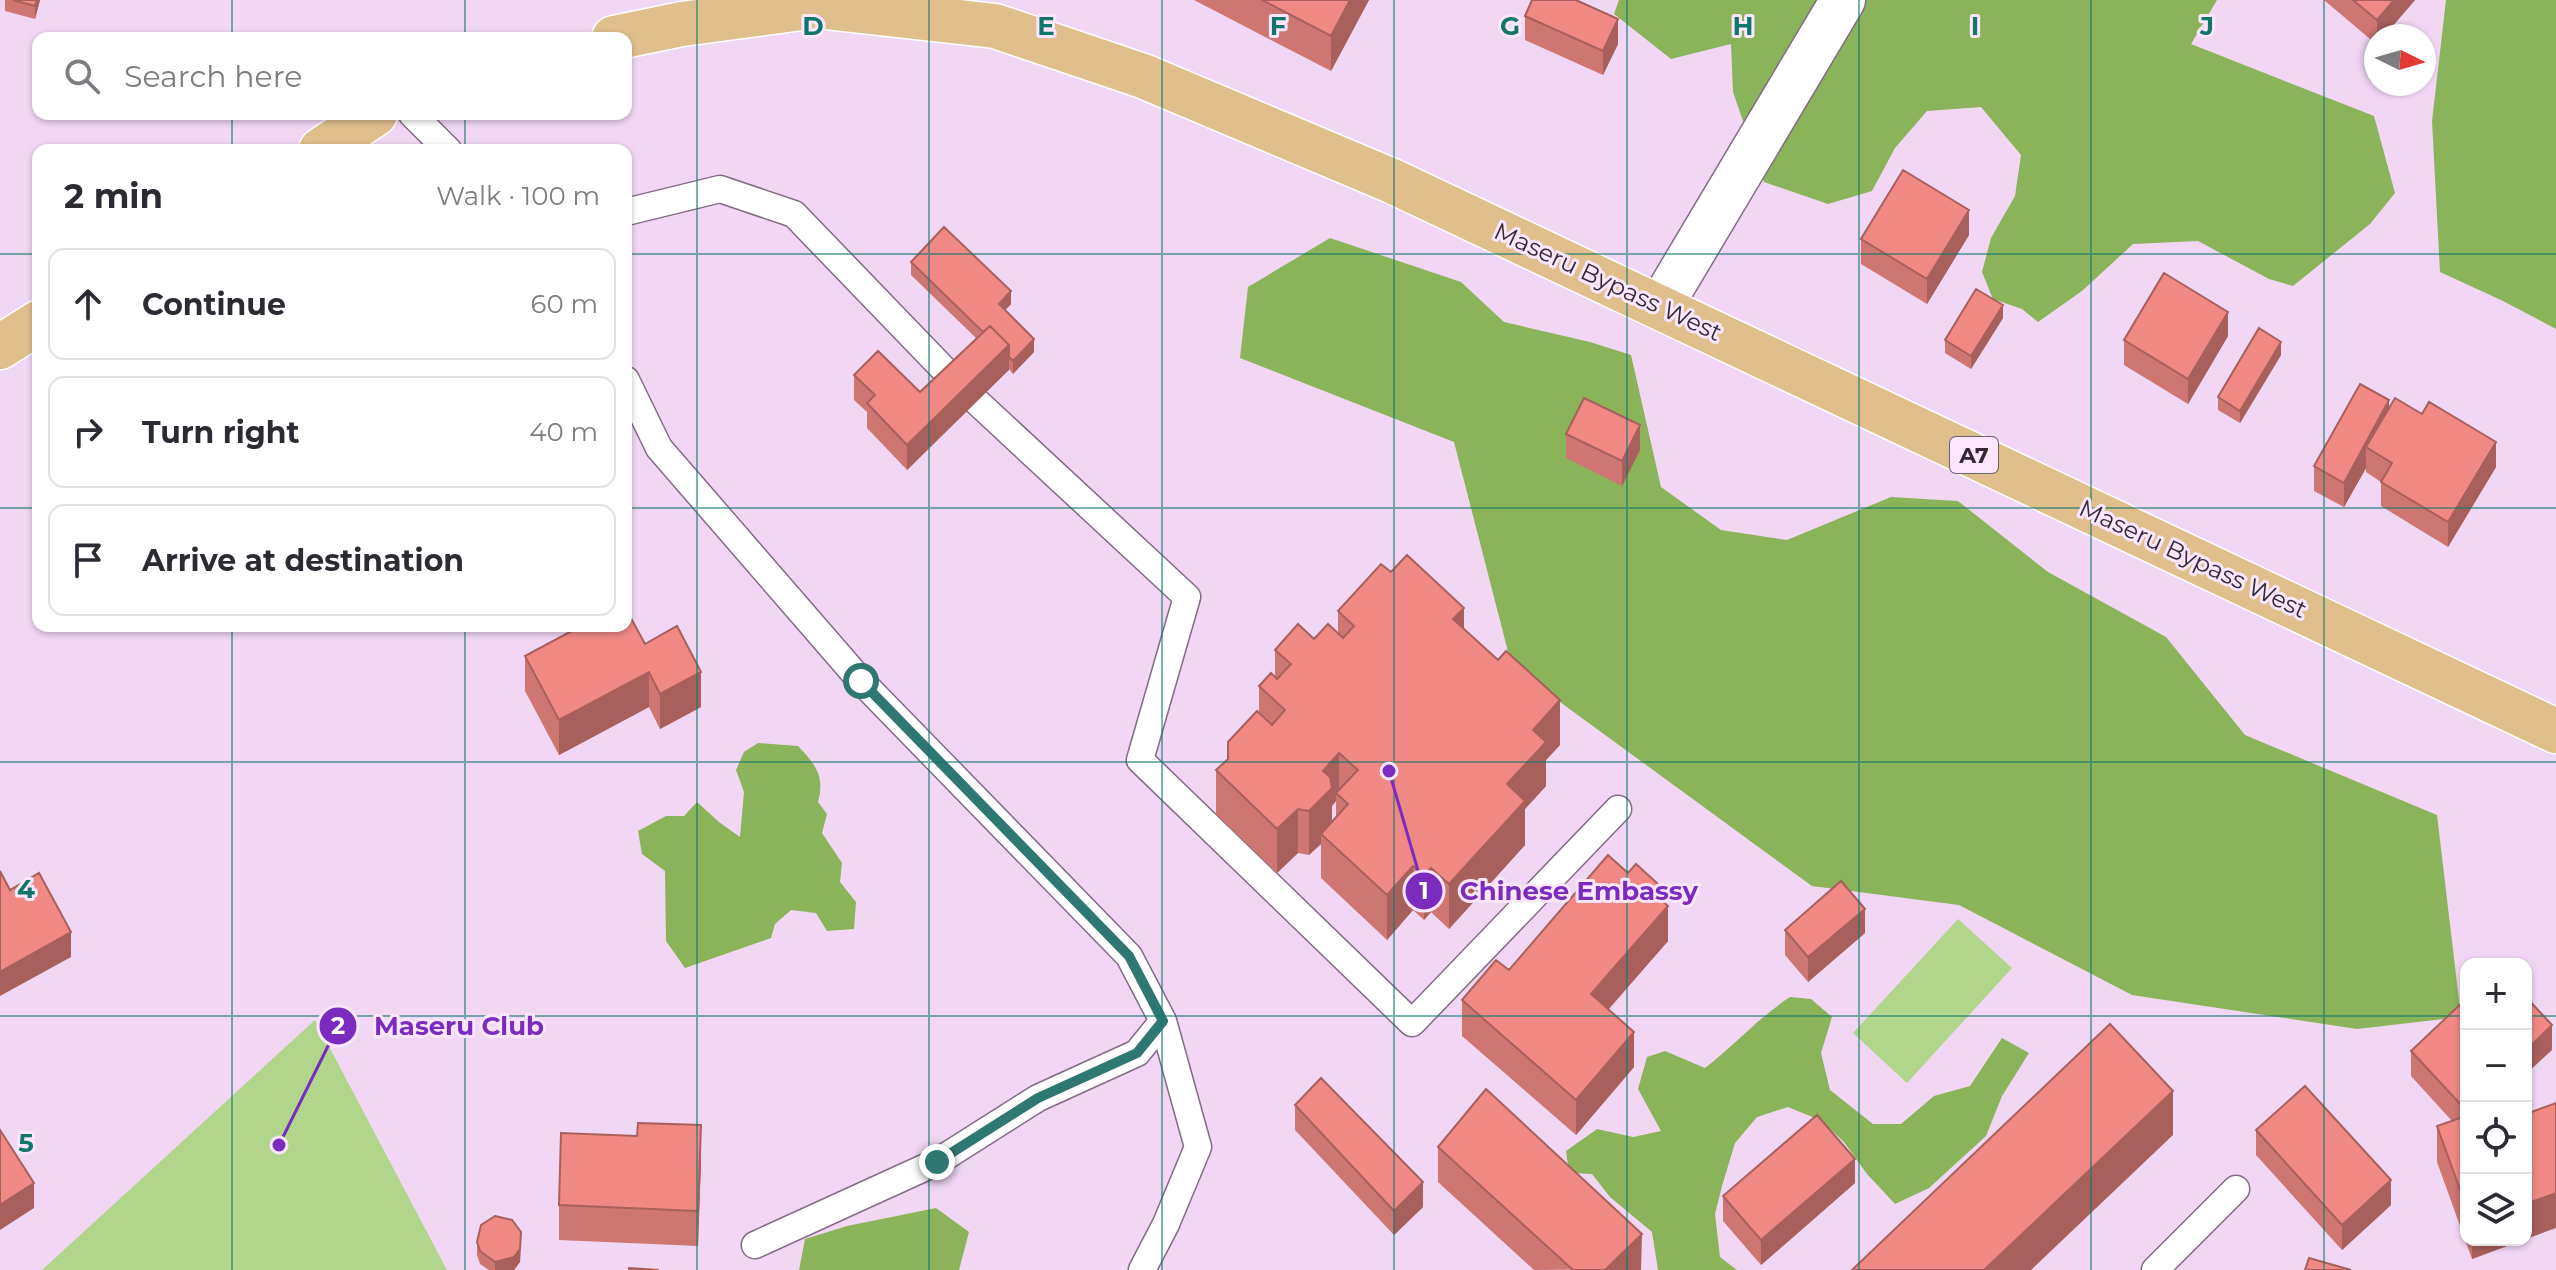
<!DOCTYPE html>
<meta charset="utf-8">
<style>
:root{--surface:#fff;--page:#f7f7f7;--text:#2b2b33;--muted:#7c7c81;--line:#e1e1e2}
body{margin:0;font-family:Montserrat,sans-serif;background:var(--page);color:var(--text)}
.controls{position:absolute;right:24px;bottom:24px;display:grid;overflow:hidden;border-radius:16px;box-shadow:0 2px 6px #0004}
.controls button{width:72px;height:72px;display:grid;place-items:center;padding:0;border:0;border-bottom:2px solid var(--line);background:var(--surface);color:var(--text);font:40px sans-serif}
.compass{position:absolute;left:2364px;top:24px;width:72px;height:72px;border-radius:50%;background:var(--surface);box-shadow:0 2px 6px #0004;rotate:95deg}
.stop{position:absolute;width:24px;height:24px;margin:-18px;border:6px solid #2f7771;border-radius:50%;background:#fff}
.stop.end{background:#2f7771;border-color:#fff;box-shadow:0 2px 8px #0008}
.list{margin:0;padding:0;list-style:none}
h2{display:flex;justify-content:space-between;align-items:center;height:104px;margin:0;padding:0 32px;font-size:34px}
h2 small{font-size:26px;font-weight:400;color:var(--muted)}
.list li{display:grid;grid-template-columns:52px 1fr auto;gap:24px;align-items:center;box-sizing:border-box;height:112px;margin:0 16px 16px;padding:0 16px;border:2px solid var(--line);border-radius:16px}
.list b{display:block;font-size:30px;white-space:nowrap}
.list em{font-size:26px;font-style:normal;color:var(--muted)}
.icon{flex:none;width:44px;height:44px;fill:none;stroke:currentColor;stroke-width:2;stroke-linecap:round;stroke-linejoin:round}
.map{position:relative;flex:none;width:2556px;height:1270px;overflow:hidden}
.search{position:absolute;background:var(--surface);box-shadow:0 2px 6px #0004;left:32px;top:32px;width:600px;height:88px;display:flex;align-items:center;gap:20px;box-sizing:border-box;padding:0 28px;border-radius:16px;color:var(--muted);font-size:30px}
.panel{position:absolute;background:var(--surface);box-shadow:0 2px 6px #0004;left:32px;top:144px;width:600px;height:488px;border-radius:16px}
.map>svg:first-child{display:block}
.green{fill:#b2d58c}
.forest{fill:#8bb35a}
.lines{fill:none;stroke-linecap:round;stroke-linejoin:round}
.lane-casing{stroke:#836b85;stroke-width:29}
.street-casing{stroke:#836b85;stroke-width:47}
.primary-casing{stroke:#fff;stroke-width:47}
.lane{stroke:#fff;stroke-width:26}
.street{stroke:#fff;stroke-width:44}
.primary{stroke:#e0bf8d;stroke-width:44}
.wall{fill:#ce7672;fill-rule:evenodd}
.shaded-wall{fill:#a8605c}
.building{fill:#f08984;stroke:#a8605c;stroke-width:2}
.route{stroke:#2f7771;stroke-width:10}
.grid{fill:none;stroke:#0f766e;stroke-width:2;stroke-opacity:0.55}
.labels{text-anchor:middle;stroke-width:6;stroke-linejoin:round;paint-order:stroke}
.shield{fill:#fbe6fd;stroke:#6f6270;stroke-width:2}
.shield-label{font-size:22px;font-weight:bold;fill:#332934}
.street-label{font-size:24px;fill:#332934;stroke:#fbe6fd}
.grid-label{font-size:26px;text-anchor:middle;font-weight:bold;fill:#0f766e;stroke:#fbe6fd;stroke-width:6;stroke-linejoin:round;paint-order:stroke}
.leader{fill:none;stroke:#7b2cbf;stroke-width:3}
.callout-dot{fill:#7b2cbf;stroke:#fbe6fd;stroke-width:3}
.mark-label{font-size:24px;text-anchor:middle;font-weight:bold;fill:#fff}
.callout-label{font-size:26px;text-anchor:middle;font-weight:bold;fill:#7b2cbf;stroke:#fbe6fd;stroke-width:6;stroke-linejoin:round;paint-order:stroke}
</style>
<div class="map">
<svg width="2556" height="1270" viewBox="0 0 2556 1270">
<rect width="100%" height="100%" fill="#f1d7f4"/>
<path class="green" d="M 1958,919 L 2012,968 L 1907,1083 L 1853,1033 Z
M 315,1020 L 447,1270 L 42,1270 Z"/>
<path class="forest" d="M 1619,0 L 2217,0 L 2191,44 L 2374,116 L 2395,193 L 2370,224 L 2293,286 L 2269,279 L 2198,241 L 2133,244 L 2082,291 L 2038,322 L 2022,309 L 1993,299 L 1982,272 L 1991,238 L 2015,196 L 2021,155 L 1981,107 L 1927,111 L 1895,148 L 1872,191 L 1828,204 L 1764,182 L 1733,92 L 1731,44 L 1671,59 L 1614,14 Z
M 2446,0 L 2556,0 L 2556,329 L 2503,301 L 2440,272 L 2432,121 Z
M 1330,238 L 1461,282 L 1504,322 L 1590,342 L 1631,355 L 1661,487 L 1721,530 L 1787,540 L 1891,497 L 1958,501 L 2048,572 L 2166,637 L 2245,735 L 2437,815 L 2461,1017 L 2357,1029 L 2132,995 L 1959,905 L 1812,886 L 1512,667 L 1454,442 L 1240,358 L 1248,287 Z
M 758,743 L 798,746 C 816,765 825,776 818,802 L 827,814 L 822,833 L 842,863 L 840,882 L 856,902 L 854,929 L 827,931 L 816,913 L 791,910 L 775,924 L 771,938 L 685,968 L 666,941 L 665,871 L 642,854 L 638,831 L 666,816 L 684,816 L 697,802 L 719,822 L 740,837 L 744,792 L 736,770 L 744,752 Z
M 1790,997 L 1811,999 L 1832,1017 L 1821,1053 L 1830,1090 L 1873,1124 L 1901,1124 L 1934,1096 L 1970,1086 L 2002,1038 L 2029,1053 L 2002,1096 L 1986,1136 L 1929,1188 L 1895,1204 L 1867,1174 L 1844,1142 L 1822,1121 L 1788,1107 L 1757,1117 L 1735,1143 L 1722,1186 L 1715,1214 L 1720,1257 L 1737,1270 L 1658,1270 L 1652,1232 L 1610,1197 L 1592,1174 L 1569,1173 L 1566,1151 L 1597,1129 L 1633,1137 L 1661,1131 L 1638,1089 L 1647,1057 L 1665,1051 L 1705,1068 C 1735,1045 1759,1017 1790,997 Z
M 936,1208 L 969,1232 L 959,1270 L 799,1270 L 805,1239 L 847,1226 Z"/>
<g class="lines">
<defs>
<path id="lane" d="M 412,114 L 448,150
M 626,212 L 720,189 L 794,214 L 956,382
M 626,380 L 659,448 L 861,681 L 1129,956 L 1163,1021 L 1198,1147 L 1166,1224 L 1142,1270
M 976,401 L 1187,597 L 1140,760 L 1412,1023 L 1618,809
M 755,1245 L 937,1162 L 1038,1098 L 1137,1053 L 1163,1021
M 2155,1270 L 2236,1189"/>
<path id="street" d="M 1660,307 L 1843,0"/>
<path id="primary" d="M 614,38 L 682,24 L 816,6 L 995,26 L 1143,76 L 1392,181 L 2556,731
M 321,150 L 375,114
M 0,347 L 38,323"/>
</defs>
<use href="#lane" class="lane-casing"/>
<use href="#street" class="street-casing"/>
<use href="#primary" class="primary-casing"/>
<use href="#lane" class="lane"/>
<use href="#street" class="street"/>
<use href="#primary" class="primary"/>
</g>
<path class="wall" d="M 5,0 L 40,0 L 35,19 L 5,11 Z
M 1194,0 L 1369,0 L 1331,71 Z
M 2324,0 L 2415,0 L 2384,36 L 2376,36 L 2376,44 Z
M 1525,16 L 1618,44 L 1603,75 L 1525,40 Z
M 1969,235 L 1927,304 L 1861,264 L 1861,239 Z
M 911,262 L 1011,304 L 1005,310 L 1034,352 L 1013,374 L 1009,369 L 907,470 L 867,428 L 867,412 L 854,400 L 854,375 L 920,392 L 976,338 L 911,275 Z
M 2003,318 L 1971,369 L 1945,353 L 1945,340 Z
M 2228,336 L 2188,404 L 2124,365 L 2124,340 Z
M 2281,355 L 2240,423 L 2218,410 L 2218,397 Z
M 2389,407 L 2496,467 L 2448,547 L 2381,506 L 2381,482 L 2366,472 L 2366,468 L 2344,507 L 2314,491 L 2314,466 Z
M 1566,434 L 1640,450 L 1622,486 L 1566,458 Z
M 1391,572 L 1464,628 L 1560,745 L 1546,760 L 1546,786 L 1525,809 L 1525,845 L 1449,929 L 1431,912 L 1424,920 L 1413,910 L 1387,940 L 1321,878 L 1321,844 L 1309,855 L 1298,853 L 1277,873 L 1216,814 L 1216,770 L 1228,759 L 1259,713 L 1259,686 L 1275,677 L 1275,650 L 1338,633 L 1338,611 ZM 1336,801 L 1336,817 L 1332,822 L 1332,806 Z
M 645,644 L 701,707 L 660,729 L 649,707 L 559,755 L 525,691 L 525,656 Z
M 1628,873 L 1668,941 L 1609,1009 L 1634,1067 L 1576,1135 L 1462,1036 L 1462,1000 L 1509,970 Z
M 1785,930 L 1865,933 L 1808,982 L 1785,955 Z
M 2466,999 L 2466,1240 L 2523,1240 L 2472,1259 L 2437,1162 L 2437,1126 L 2452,1121 L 2411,1076 L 2411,1051 Z
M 1295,1105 L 1423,1207 L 1394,1235 L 1295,1130 Z
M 2256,1130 L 2391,1205 L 2342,1250 L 2256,1155 Z
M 1438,1147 L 1642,1269 L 1534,1270 L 1438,1182 Z
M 701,1160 L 698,1246 L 559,1240 L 559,1205 Z
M 1855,1183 L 1761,1265 L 1723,1221 L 1723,1196 Z
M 477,1242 L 521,1245 L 520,1262 L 514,1270 L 489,1270 L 480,1264 L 477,1255 Z"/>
<path class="shaded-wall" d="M 37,0 L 40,0 L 35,19 L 35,6 Z
M 1350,0 L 1369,0 L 1331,71 L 1331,36 Z
M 2394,0 L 2415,0 L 2384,36 L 2377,36 L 2377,20 Z
M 1618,19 L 1618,44 L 1603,75 L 1603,51 Z
M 1969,210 L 1969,235 L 1927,304 L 1927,279 Z
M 1011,291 L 1011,304 L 999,317 L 999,304 Z
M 2003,305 L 2003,318 L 1971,369 L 1971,356 Z
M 2228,312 L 2228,336 L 2188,404 L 2188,379 Z
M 1034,339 L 1034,352 L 1013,374 L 1013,361 Z
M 2281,342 L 2281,355 L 2240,423 L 2240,411 Z
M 1009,345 L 1009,370 L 907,470 L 907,445 Z
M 2389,400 L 2389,425 L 2366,447 L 2366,468 L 2344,507 L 2344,483 Z
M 1640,425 L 1640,450 L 1622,486 L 1622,461 Z
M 2496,442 L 2496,467 L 2448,547 L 2448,522 Z
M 1464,608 L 1464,652 L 1453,619 Z
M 649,672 L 649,707 L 559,755 L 559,720 Z
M 701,672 L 701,707 L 660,729 L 660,694 Z
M 1560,700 L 1560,745 L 1546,760 L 1546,786 L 1525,809 L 1525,845 L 1449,929 L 1449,884 L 1507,784 L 1533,730 Z
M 1339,753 L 1339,797 L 1336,793 L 1336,801 L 1332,806 L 1332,833 L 1321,834 L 1321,844 L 1309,855 L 1309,811 L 1323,771 Z
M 1298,809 L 1298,853 L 1277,873 L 1277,829 Z
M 1413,866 L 1413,910 L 1387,940 L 1387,895 Z
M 1431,868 L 1431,912 L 1424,920 L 1424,876 Z
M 1658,884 L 1658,917 L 1668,906 L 1668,941 L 1591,1029 L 1591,994 L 1651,891 Z
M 1865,909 L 1865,933 L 1808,982 L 1808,957 Z
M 71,932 L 71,957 L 0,996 L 0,972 Z
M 2552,1025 L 2552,1050 L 2526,1074 L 2526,1050 Z
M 1634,1032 L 1634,1067 L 1576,1135 L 1576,1100 Z
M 2173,1091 L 2173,1135 L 2031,1270 L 1984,1270 Z
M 701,1125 L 701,1160 L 698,1246 L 698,1211 Z
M 1855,1159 L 1855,1183 L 1761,1265 L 1761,1240 Z
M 2391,1180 L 2391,1205 L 2342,1250 L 2342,1225 Z
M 1423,1182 L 1423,1207 L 1394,1235 L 1394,1211 Z
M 34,1183 L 34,1208 L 0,1230 L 0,1205 Z
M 2556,1193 L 2556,1228 L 2526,1239 L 2526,1204 Z
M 521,1232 L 520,1262 L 514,1270 L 495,1270 L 495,1262 Z
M 1642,1234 L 1641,1270 L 1605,1270 Z
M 2472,1240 L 2523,1240 L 2472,1259 Z"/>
<path class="building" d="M 13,0 L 37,0 L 35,6 Z
M 1262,0 L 1350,0 L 1331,36 Z
M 1532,0 L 1576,0 L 1618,19 L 1603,51 L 1525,16 Z
M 2353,0 L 2394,0 L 2377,20 Z
M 1903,170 L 1969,210 L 1927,279 L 1861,239 Z
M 944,227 L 1011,291 L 999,304 L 1034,339 L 1013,361 L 1009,357 L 1009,345 L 990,326 L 983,332 L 911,262 Z
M 2164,273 L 2228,312 L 2188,379 L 2124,340 Z
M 1976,289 L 2003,305 L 1971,356 L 1945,340 Z
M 990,326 L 1009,345 L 907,445 L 867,403 L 875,395 L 854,375 L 878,351 L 920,392 Z
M 2259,328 L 2281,342 L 2240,411 L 2218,397 Z
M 2360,384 L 2389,400 L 2344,483 L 2314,466 Z
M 1584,398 L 1640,425 L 1622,461 L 1566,434 Z
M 2395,398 L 2422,414 L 2429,402 L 2496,442 L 2448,522 L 2381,482 L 2392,463 L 2366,447 Z
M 1407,555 L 1464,608 L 1453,619 L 1498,660 L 1506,651 L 1560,700 L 1533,730 L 1546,742 L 1507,784 L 1525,801 L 1449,884 L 1431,868 L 1424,876 L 1413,866 L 1387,895 L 1321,834 L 1348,804 L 1336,793 L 1358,770 L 1339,753 L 1323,771 L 1330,777 L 1332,788 L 1309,811 L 1298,809 L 1277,829 L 1216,770 L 1228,759 L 1228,742 L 1257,711 L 1272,725 L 1285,710 L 1259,686 L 1271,673 L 1277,679 L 1291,664 L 1275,650 L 1298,624 L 1314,639 L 1328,624 L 1343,638 L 1354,626 L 1338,611 L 1381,564 L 1391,572 Z
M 626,609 L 645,644 L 677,626 L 701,672 L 660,694 L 649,672 L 559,720 L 525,656 L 581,626 L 626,626 Z
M 1608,855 L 1628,873 L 1636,864 L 1658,884 L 1651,891 L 1668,906 L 1591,994 L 1634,1032 L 1576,1100 L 1462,1000 L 1496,960 L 1509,970 Z
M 0,871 L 10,890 L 39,873 L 71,932 L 0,972 Z
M 1841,881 L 1865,909 L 1808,957 L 1785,930 Z
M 2526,997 L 2552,1025 L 2526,1050 Z
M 2466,999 L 2466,1106 L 2464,1108 L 2411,1051 Z
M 2110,1024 L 2173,1091 L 1984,1270 L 1852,1270 Z
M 1321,1078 L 1423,1182 L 1394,1211 L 1295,1105 Z
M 2305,1086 L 2391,1180 L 2342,1225 L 2256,1130 Z
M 1486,1089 L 1642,1234 L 1605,1270 L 1573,1270 L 1438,1147 Z
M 2556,1103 L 2556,1193 L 2526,1204 L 2526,1114 Z
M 1817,1115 L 1855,1159 L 1761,1240 L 1723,1196 Z
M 2466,1116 L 2466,1206 L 2437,1126 Z
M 638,1123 L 701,1125 L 698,1211 L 559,1205 L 561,1133 L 637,1136 Z
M 0,1130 L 34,1183 L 0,1205 Z
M 495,1216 L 512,1220 L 521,1232 L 520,1249 L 514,1257 L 495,1262 L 480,1251 L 477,1242 L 481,1225 Z
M 2309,1258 L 2351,1270 L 2305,1270 Z
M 629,1268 L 659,1270 L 629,1270 Z"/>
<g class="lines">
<path class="route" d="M 861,681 L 1129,956 L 1163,1021 L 1137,1053 L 1038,1098 L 937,1162"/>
</g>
<path class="grid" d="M 232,0 L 232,38M 465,0 L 465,38M 697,0 L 697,1270M 929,0 L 929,1270M 1162,0 L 1162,1270M 1394,0 L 1394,1270M 1627,0 L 1627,1270M 1859,0 L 1859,1270M 2091,0 L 2091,1270M 2324,0 L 2324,1270M 232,114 L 232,150M 465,114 L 465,150M 0,254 L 38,254M 626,254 L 2556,254M 0,508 L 38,508M 626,508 L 2556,508M 232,626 L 232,1270M 465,626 L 465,1270M 0,762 L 2556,762M 0,1016 L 2466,1016M 2526,1016 L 2556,1016"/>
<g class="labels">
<rect class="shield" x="1950" y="437" width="48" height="36" rx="6"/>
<g class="shield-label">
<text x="1974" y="463">A7</text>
</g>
<g class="street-label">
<text transform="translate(1608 282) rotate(25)" y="8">Maseru Bypass West</text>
<text transform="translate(2193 559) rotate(25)" y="8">Maseru Bypass West</text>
</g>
</g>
<g class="grid-label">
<text x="813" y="35">D</text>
<text x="1046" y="35">E</text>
<text x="1278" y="35">F</text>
<text x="1510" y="35">G</text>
<text x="1743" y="35">H</text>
<text x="1975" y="35">I</text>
<text x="2207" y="35">J</text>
<text x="26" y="898">4</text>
<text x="26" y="1152">5</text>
</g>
<path class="leader" d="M1389 771L1424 891M279 1145L338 1026"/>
<g class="callout-dot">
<circle cx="1389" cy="771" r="8"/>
<circle cx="279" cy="1145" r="8"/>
<circle cx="1424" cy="891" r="20"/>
<circle cx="338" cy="1026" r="20"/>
</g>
<g class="mark-label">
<text x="1424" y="899">1</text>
<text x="338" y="1034">2</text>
</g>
<g class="callout-label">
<text x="1579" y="900">Chinese Embassy</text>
<text x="459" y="1035">Maseru Club</text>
</g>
</svg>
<div class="controls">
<button>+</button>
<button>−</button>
<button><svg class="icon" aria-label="locate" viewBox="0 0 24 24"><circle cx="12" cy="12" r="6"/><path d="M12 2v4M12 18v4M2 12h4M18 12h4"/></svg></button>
<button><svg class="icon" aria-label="layers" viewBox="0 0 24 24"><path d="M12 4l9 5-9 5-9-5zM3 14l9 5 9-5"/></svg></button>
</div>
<svg class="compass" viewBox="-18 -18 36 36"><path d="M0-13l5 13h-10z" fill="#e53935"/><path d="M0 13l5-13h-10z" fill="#7c7c81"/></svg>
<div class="stop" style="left:861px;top:681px"></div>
<div class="stop end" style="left:937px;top:1162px"></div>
<div class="search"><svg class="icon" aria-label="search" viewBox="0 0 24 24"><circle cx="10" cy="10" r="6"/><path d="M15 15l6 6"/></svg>Search here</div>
<section class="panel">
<h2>2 min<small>Walk · 100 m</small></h2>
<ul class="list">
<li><svg class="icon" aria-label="ahead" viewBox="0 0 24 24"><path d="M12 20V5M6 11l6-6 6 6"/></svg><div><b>Continue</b></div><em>60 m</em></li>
<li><svg class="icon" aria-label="right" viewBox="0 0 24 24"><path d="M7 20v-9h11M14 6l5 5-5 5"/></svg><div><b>Turn right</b></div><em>40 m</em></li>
<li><svg class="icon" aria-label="arrive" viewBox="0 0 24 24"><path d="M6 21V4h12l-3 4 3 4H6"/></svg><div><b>Arrive at destination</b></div></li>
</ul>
</section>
</div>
